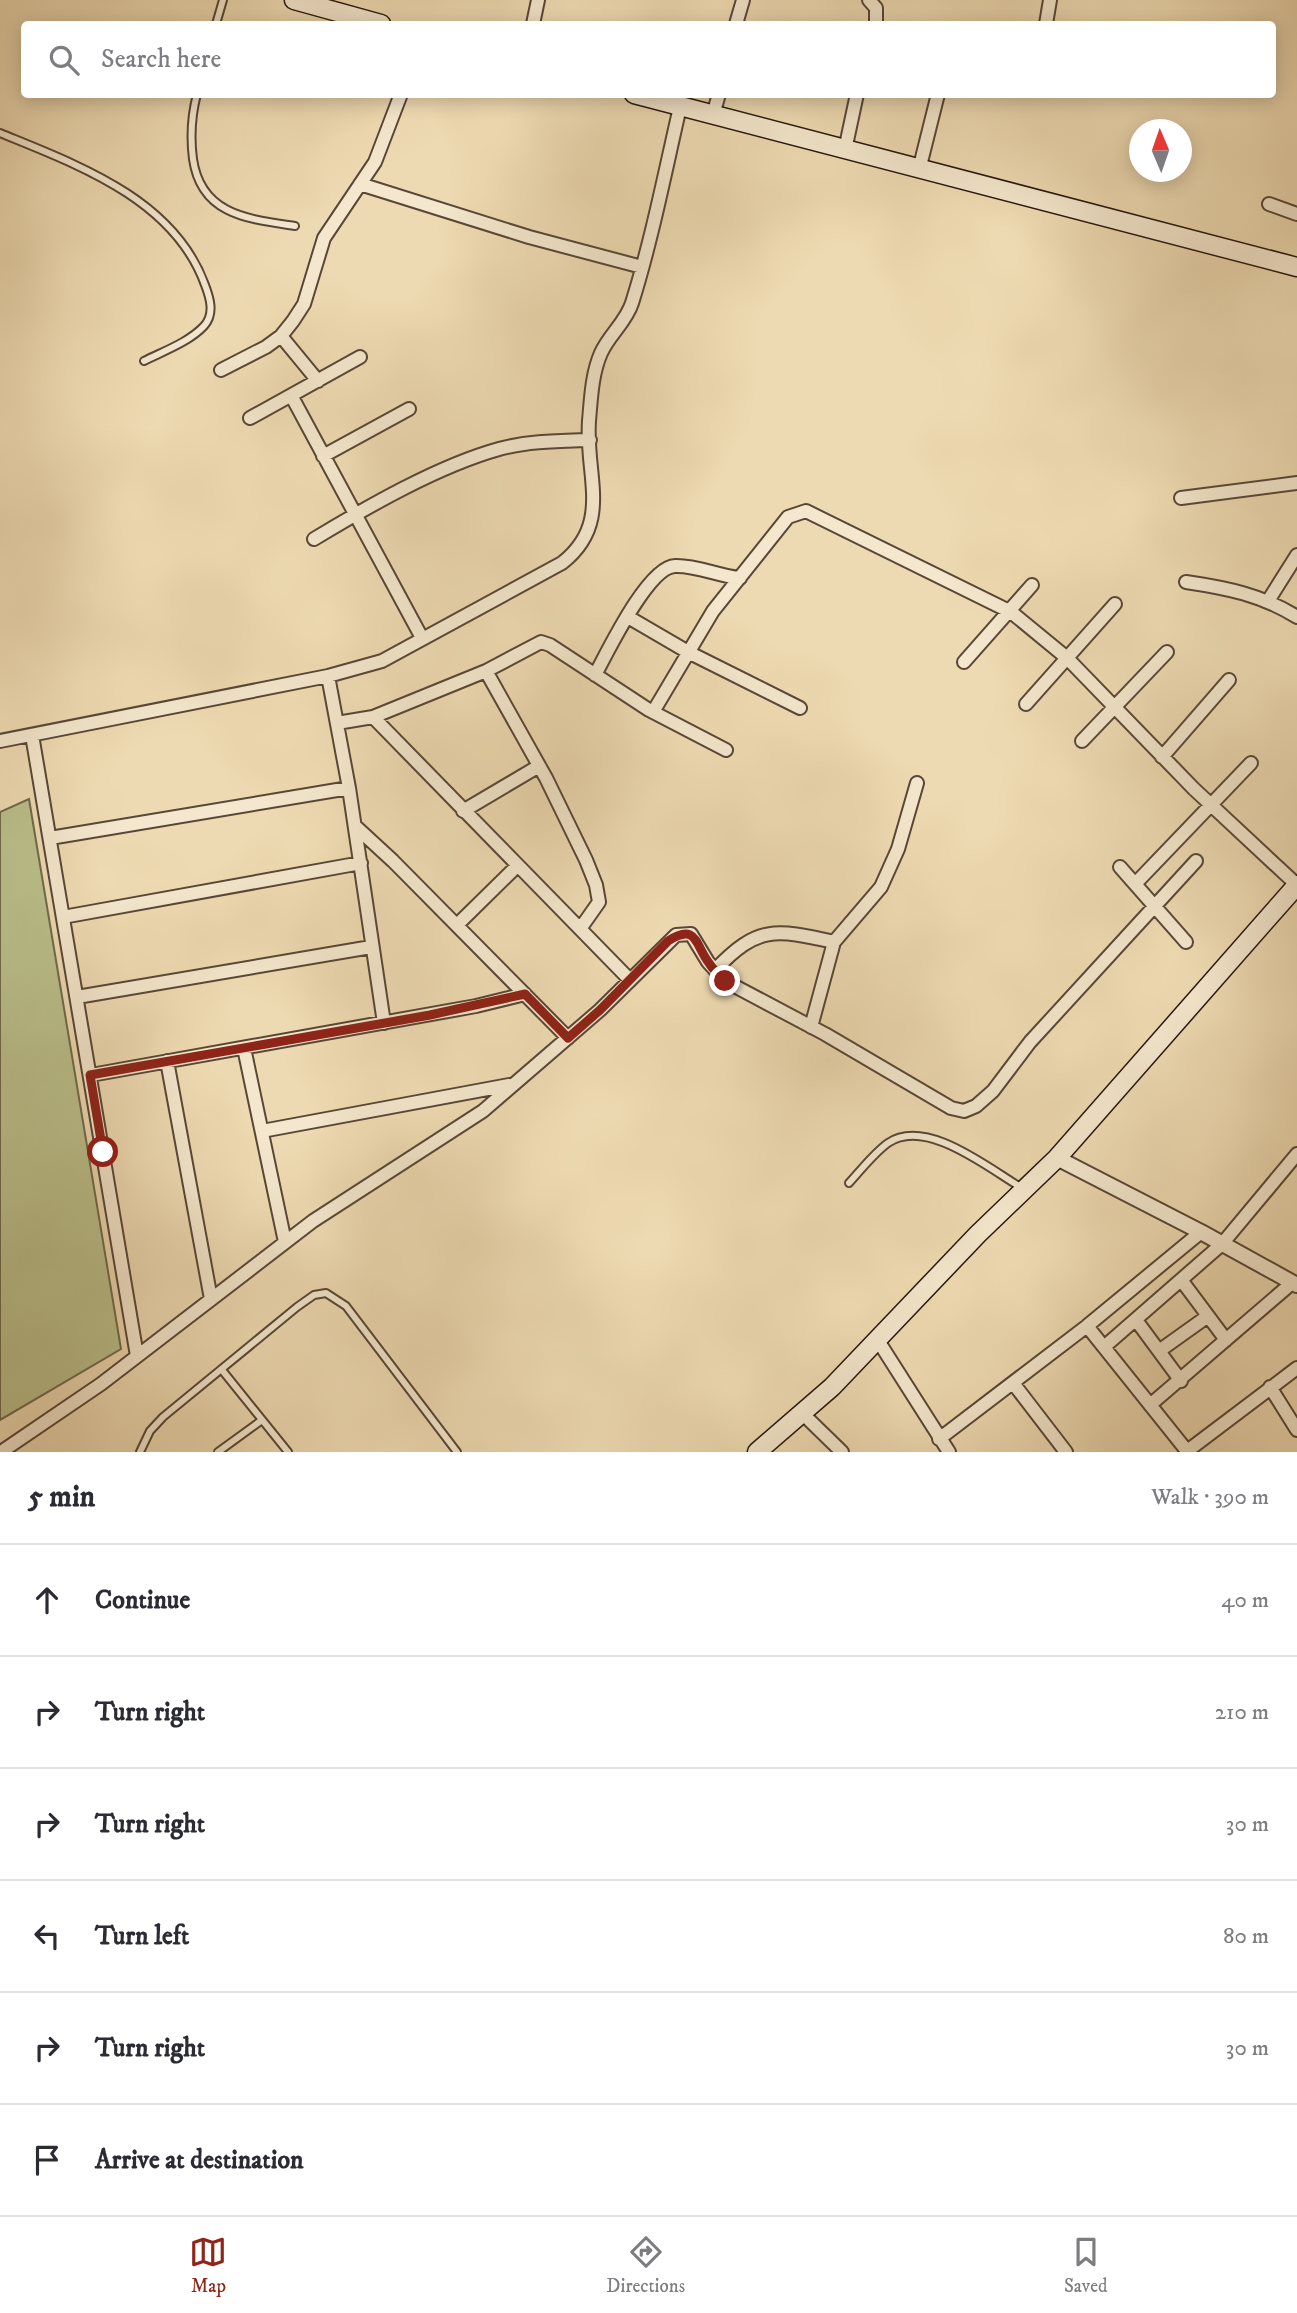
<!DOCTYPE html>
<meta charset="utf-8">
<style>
:root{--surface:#fff;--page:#f2f2f3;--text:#2b2b33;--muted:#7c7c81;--line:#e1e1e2;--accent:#8f2418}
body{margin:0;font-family:"IM FELL DW Pica",serif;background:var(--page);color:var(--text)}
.compass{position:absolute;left:1129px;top:119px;width:63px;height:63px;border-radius:50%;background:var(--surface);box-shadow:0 4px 18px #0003;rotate:358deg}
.stop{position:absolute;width:21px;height:21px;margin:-16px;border:5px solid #8f2418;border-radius:50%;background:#fff}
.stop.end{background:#8f2418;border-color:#fff;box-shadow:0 2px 7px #0008}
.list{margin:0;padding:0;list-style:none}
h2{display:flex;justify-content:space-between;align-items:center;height:91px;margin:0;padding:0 28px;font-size:30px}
h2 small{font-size:23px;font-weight:400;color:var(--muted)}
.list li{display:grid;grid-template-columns:46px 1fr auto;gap:21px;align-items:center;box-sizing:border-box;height:112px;padding:0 28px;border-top:2px solid var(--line)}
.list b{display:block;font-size:26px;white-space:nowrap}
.list em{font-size:23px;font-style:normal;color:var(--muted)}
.icon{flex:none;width:38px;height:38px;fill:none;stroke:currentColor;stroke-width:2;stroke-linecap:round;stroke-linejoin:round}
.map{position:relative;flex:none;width:1297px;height:1452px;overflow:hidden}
.search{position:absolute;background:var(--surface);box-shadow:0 4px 18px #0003;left:21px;right:21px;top:21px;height:77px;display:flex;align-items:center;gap:18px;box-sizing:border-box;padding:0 24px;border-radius:7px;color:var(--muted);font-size:26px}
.sheet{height:763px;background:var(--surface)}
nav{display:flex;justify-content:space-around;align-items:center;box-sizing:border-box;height:98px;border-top:2px solid var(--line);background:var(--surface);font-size:19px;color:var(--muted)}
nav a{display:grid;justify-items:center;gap:4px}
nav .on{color:var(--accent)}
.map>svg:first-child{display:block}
.green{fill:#babf8b;stroke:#706a4c;stroke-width:2}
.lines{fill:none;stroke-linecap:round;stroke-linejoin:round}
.service-casing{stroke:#584736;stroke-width:10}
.minor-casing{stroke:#584736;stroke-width:16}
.tertiary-casing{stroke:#584736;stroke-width:18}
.secondary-casing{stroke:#26160c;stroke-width:21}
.service{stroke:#f4e7cd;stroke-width:6}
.minor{stroke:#f4e7cd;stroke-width:12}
.tertiary{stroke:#f4e7cd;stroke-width:14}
.secondary{stroke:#f4e7cd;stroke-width:18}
.route{stroke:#8f2418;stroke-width:9}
</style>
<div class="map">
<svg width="1297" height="1452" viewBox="0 0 1297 1452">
<rect width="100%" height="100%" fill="#eedab2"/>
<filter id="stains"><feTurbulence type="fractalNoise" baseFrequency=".00286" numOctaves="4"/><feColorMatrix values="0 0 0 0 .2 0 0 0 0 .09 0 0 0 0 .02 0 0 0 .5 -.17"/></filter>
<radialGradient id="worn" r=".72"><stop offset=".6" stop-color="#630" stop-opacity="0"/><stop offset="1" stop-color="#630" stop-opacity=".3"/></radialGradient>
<path class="green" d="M 29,799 L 121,1349 L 0,1420 L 0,812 Z"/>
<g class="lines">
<defs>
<path id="service" d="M 216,24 L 223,0
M 197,94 C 191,117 190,136 193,159 C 201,215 248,219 295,226
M 0,133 C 78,165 174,199 205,285 C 210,298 215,314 204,326 C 189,342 164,351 144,361
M 849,1183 C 861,1170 874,1153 888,1143 C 926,1117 988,1168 1022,1188
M 222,1370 L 288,1452
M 140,1452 L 150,1431 L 163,1417 L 297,1307 L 314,1295 L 326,1293 L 346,1306 L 457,1452
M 218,1452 L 262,1420"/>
<path id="minor" d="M 869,0 L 876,8 L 876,24
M 533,24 L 538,0
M 736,24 L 743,0
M 1046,24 L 1050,0
M 713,115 L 719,94
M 845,150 L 857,94
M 919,170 L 938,94
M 360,184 L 529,237 L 642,267
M 1269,204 L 1297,214
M 281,336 L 318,381
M 221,370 L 266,347 L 281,336 L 293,321 L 304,304 L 324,238 L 375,162 L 401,94
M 292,397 L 422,638
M 250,418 L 360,357
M 323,456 L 409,409
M 1181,498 L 1297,483
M 314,539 C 367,507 438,466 499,449 C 528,441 560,441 590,440
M 1186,582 C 1227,588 1262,595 1297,617
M 1268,601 L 1297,555
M 628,617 L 688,652 L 800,708
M 964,662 L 1032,585
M 486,671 L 546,778 L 586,860 L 596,885 L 599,902 L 580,929
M 595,675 C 608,651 648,567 675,566 C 696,565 718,576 740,578
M 328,676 L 349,788 L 384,1023
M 1026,704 L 1115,604
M 653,712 L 713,611 L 788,517 L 806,511 L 1011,612 L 1067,658 L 1194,789 L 1297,885
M 373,717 L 630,980
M 337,723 L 373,717 L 486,671 L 541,642 L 550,645 L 649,710 L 726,750
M 32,735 L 137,1356
M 0,741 L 328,676 L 382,661 L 562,563 C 613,523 585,476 589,421 C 591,398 592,373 601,353 C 609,335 626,322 632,303 C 652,239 665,172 680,107
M 1082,741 L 1167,652
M 1162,757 L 1229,680
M 463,811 L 539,766
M 355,826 L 393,861 L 568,1038
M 50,838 L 349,788
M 1120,867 L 1186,942
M 1135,884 L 1251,763
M 63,917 L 361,863
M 457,925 L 517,866
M 715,970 C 758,925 775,929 834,942
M 77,997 L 371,947
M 811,1027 L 834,942 L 881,887 L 898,849 L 917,783
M 244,1048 L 285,1242
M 167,1061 L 211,1299
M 91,1075 L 476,1006 L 525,994
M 262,1131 L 509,1085
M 1182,1281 L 1226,1340
M 1136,1320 L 1181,1381
M 1087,1326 L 1187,1451
M 877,1339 L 949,1452
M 1104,1347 L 1222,1244 L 1297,1154
M 1159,1351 L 1208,1316
M 1013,1383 L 1066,1452
M 1270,1387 L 1297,1430
M 1150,1405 L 1292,1283
M 803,1414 L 842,1452
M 939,1439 L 1087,1326 L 1201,1232
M 1,1452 L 101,1384 L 313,1221 L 483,1111 L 600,1010 L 676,935 L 691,934 L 708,962 L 725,981 L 825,1034 L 951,1108 L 964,1111 L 976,1106 L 993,1091 L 1030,1042 L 1196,861
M 1186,1452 L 1297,1368"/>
<path id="tertiary" d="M 1057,1158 L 1201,1232 L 1297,1285"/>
<path id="secondary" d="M 294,0 L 381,24
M 634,94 L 1297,267
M 757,1452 L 832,1387 L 978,1234 L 1057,1158 L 1297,885"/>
</defs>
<use href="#service" class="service-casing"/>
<use href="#minor" class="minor-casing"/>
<use href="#tertiary" class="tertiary-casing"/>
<use href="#secondary" class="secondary-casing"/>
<use href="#service" class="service"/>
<use href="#minor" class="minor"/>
<use href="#tertiary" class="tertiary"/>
<use href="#secondary" class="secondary"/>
</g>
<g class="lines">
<path class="route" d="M 103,1152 L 90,1075 L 430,1015 L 525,994 L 568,1038 L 600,1010 L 668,941 C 697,922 695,945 709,963 C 713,970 720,975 725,981"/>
</g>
<rect width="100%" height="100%" filter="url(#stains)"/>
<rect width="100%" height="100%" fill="url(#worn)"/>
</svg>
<svg class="compass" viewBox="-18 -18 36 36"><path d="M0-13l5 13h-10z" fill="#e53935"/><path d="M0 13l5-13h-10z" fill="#7c7c81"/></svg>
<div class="stop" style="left:103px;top:1152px"></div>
<div class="stop end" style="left:725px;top:981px"></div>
<div class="search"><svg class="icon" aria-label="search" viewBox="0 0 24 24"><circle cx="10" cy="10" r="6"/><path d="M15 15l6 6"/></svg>Search here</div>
</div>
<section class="sheet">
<h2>5 min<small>Walk · 390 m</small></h2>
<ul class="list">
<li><svg class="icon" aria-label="ahead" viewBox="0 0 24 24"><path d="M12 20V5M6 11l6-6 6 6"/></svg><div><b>Continue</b></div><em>40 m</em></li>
<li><svg class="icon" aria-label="right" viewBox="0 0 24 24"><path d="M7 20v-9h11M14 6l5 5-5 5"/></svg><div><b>Turn right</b></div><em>210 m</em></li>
<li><svg class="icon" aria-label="right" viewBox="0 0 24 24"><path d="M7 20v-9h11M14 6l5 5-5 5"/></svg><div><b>Turn right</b></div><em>30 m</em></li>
<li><svg class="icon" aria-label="left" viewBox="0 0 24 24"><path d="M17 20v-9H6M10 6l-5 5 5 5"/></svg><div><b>Turn left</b></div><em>80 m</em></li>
<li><svg class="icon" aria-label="right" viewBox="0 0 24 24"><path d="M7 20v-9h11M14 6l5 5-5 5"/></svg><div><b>Turn right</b></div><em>30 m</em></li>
<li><svg class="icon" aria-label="arrive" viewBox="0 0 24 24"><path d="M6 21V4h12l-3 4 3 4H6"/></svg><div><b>Arrive at destination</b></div></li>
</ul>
</section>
<nav>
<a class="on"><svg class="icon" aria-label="map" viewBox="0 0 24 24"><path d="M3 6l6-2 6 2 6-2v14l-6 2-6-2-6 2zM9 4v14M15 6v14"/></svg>Map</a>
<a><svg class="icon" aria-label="directions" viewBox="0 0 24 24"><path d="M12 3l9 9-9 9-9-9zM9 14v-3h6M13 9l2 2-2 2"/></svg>Directions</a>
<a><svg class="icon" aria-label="saved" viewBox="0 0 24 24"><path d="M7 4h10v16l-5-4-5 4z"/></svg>Saved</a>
</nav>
